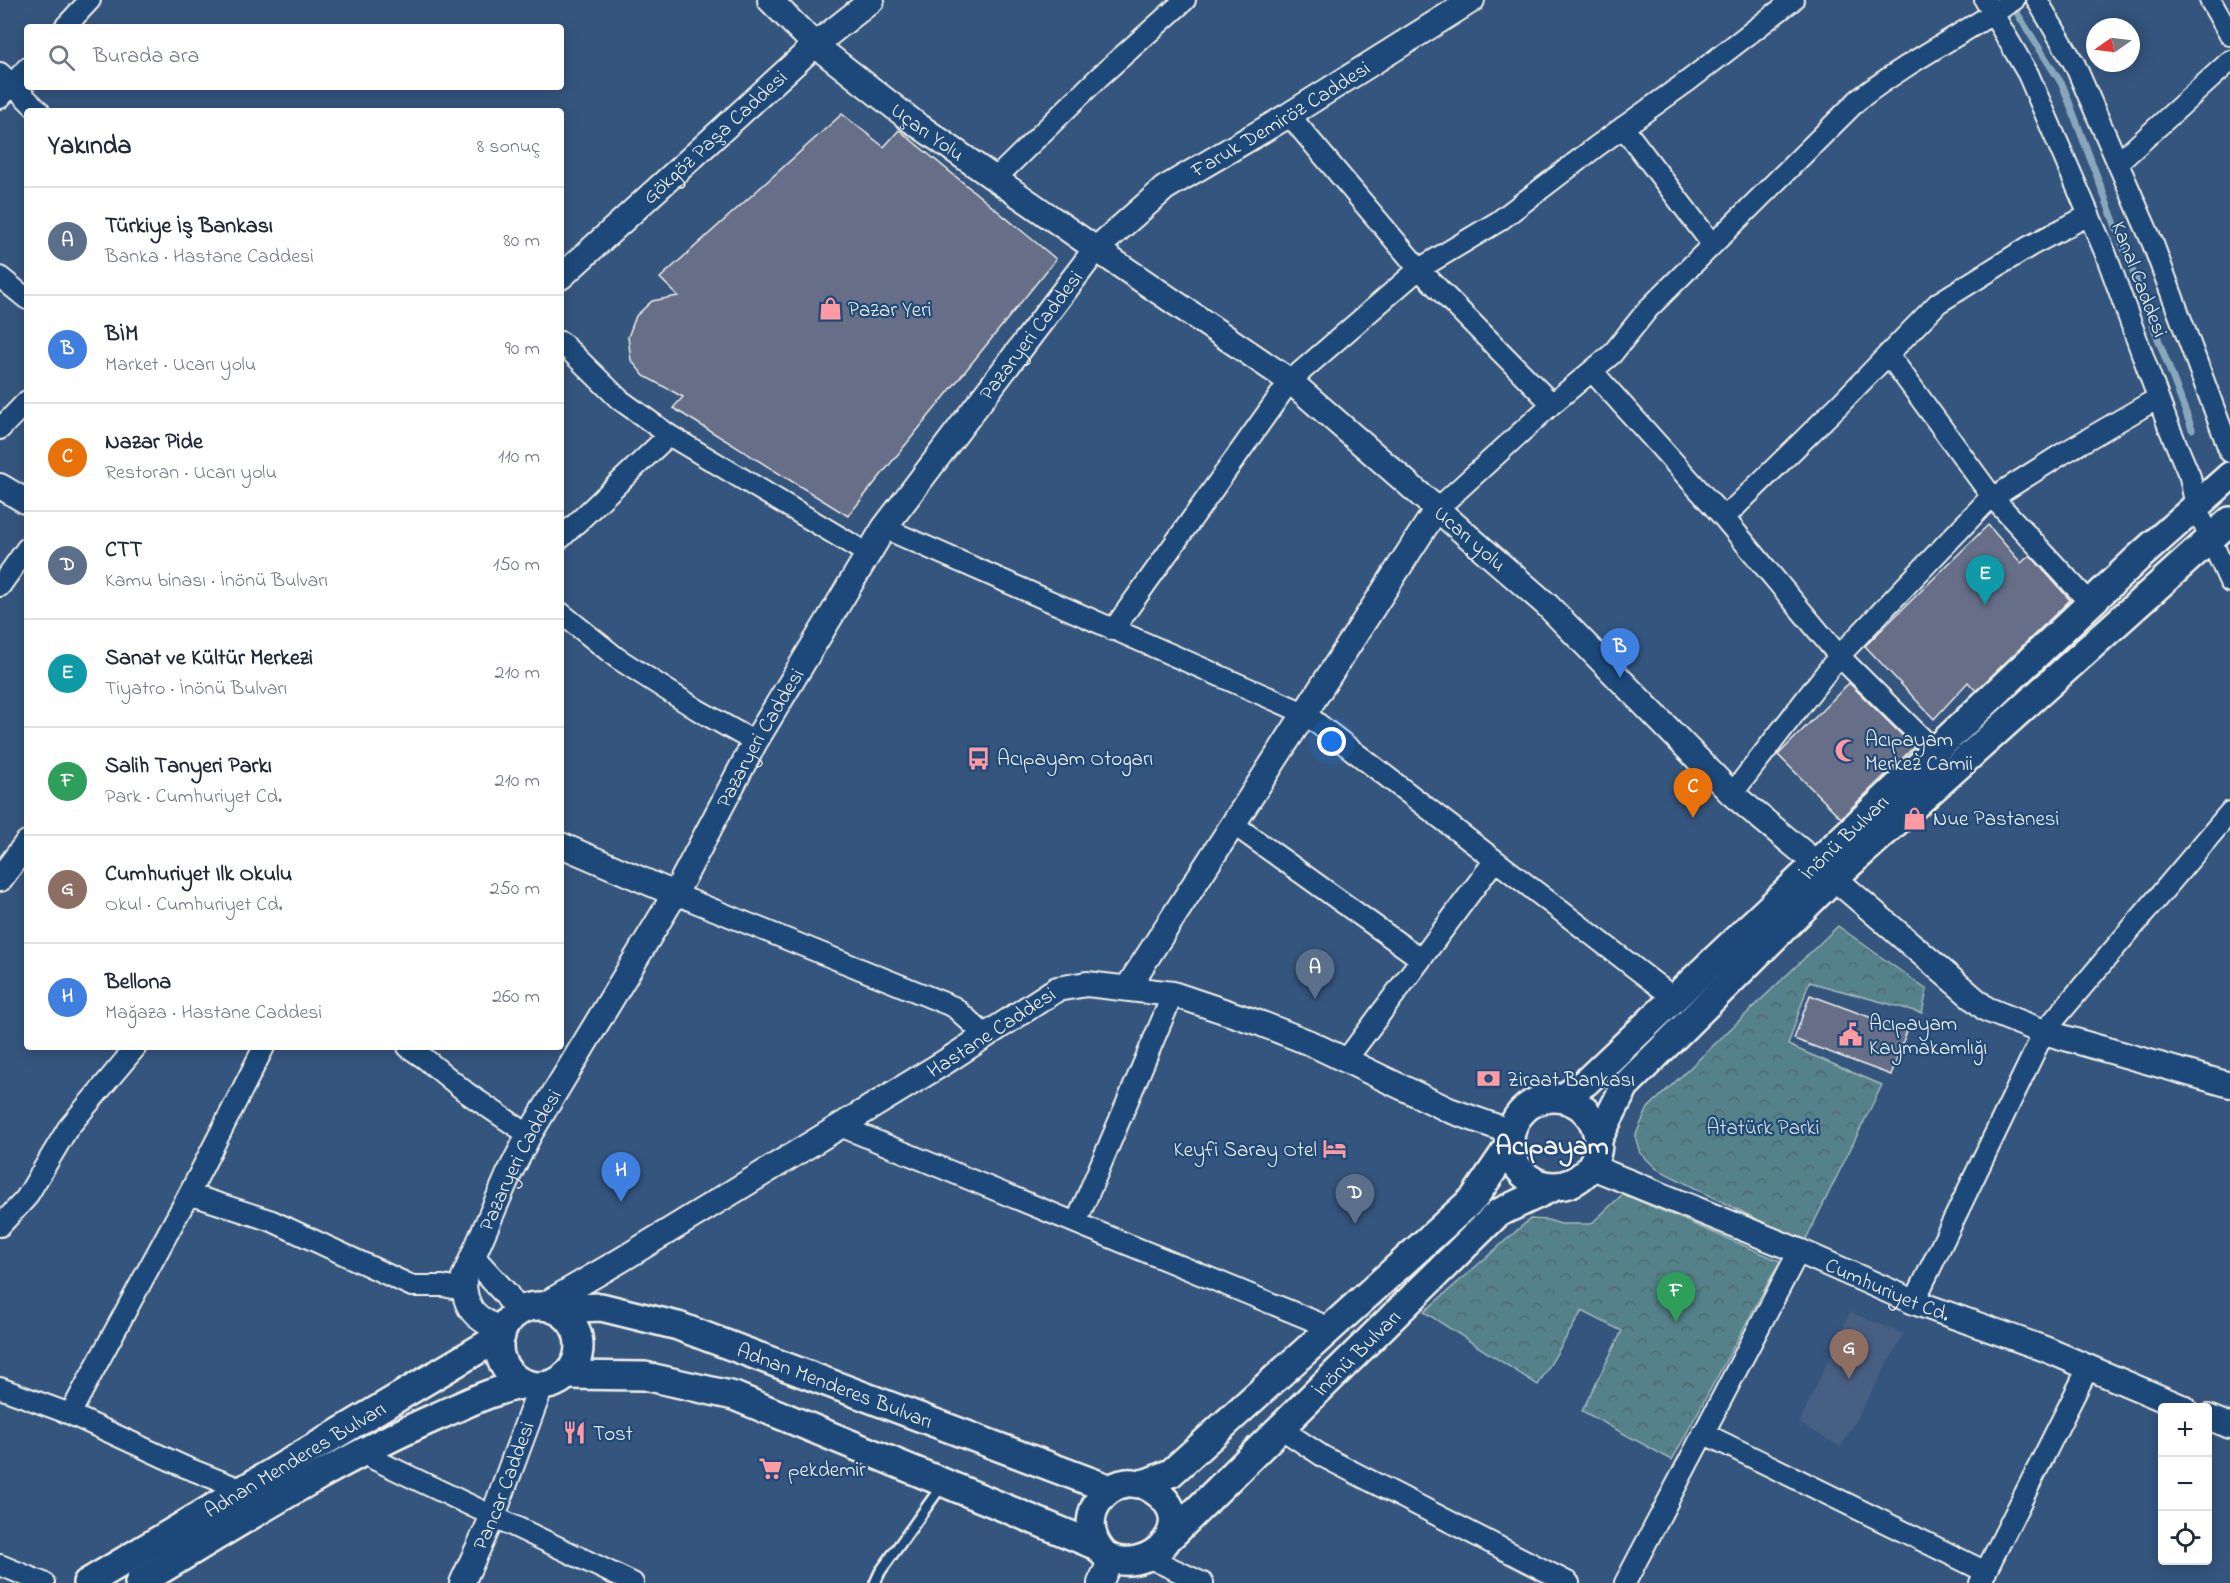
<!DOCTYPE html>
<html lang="tr">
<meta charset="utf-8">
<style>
:root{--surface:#fff;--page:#f2f2f3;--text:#1f2937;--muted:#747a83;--line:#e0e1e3;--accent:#111827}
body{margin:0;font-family:"Indie Flower",sans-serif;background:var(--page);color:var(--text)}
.controls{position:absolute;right:18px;bottom:18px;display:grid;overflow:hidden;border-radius:6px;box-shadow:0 3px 15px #0003}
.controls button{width:54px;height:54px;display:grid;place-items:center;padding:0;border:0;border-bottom:2px solid var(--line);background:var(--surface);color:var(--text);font:30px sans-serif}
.compass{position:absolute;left:2086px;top:18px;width:54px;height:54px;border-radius:50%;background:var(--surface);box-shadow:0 3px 15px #0003;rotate:256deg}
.you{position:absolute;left:1332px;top:742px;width:21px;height:21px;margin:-15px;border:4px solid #fff;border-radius:50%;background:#1a73e8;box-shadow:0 0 0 9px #1a73e833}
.badge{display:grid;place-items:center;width:39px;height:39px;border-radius:50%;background:var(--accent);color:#fff;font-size:20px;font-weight:700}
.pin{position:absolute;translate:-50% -50px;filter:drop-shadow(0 2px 3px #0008)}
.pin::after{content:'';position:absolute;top:32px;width:21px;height:18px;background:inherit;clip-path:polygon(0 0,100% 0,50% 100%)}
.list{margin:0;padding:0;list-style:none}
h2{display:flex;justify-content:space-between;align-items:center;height:78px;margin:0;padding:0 24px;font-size:26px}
h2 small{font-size:20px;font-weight:400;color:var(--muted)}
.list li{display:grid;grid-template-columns:39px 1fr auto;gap:18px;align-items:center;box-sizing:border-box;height:108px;padding:0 24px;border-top:2px solid var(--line)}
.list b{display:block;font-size:22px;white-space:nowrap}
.list p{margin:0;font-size:20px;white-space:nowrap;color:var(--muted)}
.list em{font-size:20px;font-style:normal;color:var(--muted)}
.icon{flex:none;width:33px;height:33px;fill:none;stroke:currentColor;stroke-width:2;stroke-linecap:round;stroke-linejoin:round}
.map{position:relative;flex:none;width:2230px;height:1583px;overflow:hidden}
.search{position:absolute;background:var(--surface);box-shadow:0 3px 15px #0003;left:24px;top:24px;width:540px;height:66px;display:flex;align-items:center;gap:15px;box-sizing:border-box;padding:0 21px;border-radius:6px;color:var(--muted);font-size:22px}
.panel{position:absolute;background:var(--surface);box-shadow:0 3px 15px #0003;left:24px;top:108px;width:540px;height:942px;border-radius:6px}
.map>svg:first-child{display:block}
.built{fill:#475f83}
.park{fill:url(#park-crowns);stroke:#a4b9b9;stroke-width:1.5}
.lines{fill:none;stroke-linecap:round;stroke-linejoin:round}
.stream{stroke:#89a7bc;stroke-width:7}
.building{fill:#666e88;stroke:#f4f1e8;stroke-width:1.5}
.service-casing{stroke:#f4f1e8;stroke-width:14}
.minor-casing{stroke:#f4f1e8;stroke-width:24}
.tertiary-casing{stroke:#f4f1e8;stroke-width:28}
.secondary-casing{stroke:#f4f1e8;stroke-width:32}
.service{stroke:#1f4a7a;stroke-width:9}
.minor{stroke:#1f4a7a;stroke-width:20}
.tertiary{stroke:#1f4a7a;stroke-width:24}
.secondary{stroke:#1f4a7a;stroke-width:27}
.labels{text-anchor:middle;stroke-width:4.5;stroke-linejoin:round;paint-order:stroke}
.street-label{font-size:21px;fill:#f4f1e8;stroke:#1f4a7a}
.poi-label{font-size:21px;fill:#f4f1e8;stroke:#1f4a7a;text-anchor:start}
.park-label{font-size:21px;fill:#dce0da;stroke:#1f4a7a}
.district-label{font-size:27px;font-weight:bold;fill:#f4f1e8;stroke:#1f4a7a}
</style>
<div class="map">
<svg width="2230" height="1583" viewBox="0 0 2230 1583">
<defs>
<pattern id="park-crowns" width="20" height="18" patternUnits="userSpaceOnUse" patternTransform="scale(1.5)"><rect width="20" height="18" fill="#55818a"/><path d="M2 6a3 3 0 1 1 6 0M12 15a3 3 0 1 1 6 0" fill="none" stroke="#50676b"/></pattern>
</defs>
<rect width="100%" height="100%" fill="#34557e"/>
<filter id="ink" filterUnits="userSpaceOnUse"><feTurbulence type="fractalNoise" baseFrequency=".0167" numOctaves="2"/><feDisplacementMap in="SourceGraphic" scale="12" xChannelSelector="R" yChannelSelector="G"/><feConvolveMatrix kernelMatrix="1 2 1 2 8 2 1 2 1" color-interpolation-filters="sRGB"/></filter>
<g filter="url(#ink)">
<path class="built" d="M 1850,1312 L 1904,1334 L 1841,1447 L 1799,1423 Z"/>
<path class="park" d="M 1838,926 L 1927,990 L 1922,1013 L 1809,982 L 1788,1045 L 1882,1085 L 1804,1243 L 1657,1169 L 1640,1153 L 1635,1136 L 1648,1108 Z
M 1623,1194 L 1780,1261 L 1672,1460 L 1582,1411 L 1622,1331 L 1582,1311 L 1538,1385 L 1424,1312 L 1530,1219 L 1548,1220 L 1561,1224 L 1591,1224 Z"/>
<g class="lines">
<path class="stream" d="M 2012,5 L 2063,86 L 2192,429"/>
</g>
<path class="building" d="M 842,114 L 884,147 L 899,130 L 1056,259 L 848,516 L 673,408 L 683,397 L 644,376 L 631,360 L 628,337 L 636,316 L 652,301 L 678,296 L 660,278 Z
M 1988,525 L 2021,563 L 2030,555 L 2070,600 L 1976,691 L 1968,682 L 1934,719 L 1865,646 Z
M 1849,683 L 1914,747 L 1841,818 L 1778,755 Z
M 1810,995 L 1907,1031 L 1891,1075 L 1794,1039 Z"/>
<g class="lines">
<defs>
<path id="service" d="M 875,1583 L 880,1572 L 943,1484"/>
<path id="minor" d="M 1985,0 L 2028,74 L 2105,252 L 2168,425 L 2190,477 L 2196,507 L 2230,582
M 2037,0 L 2075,65 L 2153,244 L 2230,452
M 2210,0 L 2230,35
M 65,27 L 90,0
M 0,73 L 39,111
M 0,98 L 27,68
M 1289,115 L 1419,269 L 1552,404
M 1623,127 L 1712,244
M 2118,163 L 2230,61
M 995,179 L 1099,77 L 1185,0
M 0,277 L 27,299
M 561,342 L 619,399 L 669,435 L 868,554
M 1888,354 L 1993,498 L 2091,604
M 1592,371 L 1724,518 L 1839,656 L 1935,751
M 0,429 L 27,401
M 1436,510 L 1552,404 L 1612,354 L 1648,309 L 1858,100 C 1907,62 1963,34 2014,0
M 1724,518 L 1840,404 L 1938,303 L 2030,246 L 2089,215
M 884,528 L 1304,713 L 1674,998
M 561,538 L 669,435
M 0,586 L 27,548
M 561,613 L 617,658 L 698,710 L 755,742
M 1113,630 L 1290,381 L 1419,269 L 1499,221 L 1597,146 L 1688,81 L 1793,0
M 1732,794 L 1839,656 L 1986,502 L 2062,454 L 2158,398
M 1233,824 L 1421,959
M 675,894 L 954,1007 L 986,1036
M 408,1047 L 424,1058 L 467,1093 L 529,1135
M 1346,1060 L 1495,860
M 840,1126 L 1331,1328
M 189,1194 L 272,1221 L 412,1286 L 443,1286 L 463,1290
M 1076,1223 L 1173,994
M 0,1226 L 26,1198 L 68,1128 L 136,1047
M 1914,1302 L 2044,1032 L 2230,812
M 0,1388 L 70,1414 L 185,1467 L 243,1490
M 70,1414 L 189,1194 L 264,1047
M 1280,1428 L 1324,1457 L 1569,1583
M 1703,1433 L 1986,1572
M 361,1453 L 633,1583
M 1154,1560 L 1203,1583
M 0,1565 L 44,1583
M 1625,1583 L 1799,1251
M 1980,1583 L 2088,1368"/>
<g id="tertiary">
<path id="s1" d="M 770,0 L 815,45 L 912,121 L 1096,249 L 1290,381 L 1547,605 L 1732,794 L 1834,878 L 1986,1009 L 2044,1032 L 2230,1085"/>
<path id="s2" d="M 561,277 L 815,45 L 872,0"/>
<path d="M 0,486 L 27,502"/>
<path d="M 561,845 L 675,894"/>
<path d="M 0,879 L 27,843"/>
<path d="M 1128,987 L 1436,510"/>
<path id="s3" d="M 1592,1167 L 1799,1251 L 1914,1302 L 2045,1349 L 2184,1408"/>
<path d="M 473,1258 L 506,1294 L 518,1312"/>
<path id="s4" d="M 542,1306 L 621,1260 L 945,1062 L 1057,989 L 1087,984 L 1173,994 L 1262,1024 L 1310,1043 L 1449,1110 L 1511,1132"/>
<path id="s5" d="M 502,1330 C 475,1319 463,1308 464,1277 L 508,1176 L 529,1135 L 675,894 L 755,742 L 884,528 L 1096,249 L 1165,188 L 1289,115 L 1472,0"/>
<path d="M 2208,1417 L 2230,1426"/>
<path id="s6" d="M 462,1583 L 493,1516 L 541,1386"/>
<path d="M 1100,1583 L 1111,1560"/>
</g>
<g id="secondary">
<circle cx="1554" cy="1142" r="44"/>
<path id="s7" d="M 1563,1098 L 1586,1082 L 2138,558 L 2230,476"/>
<path d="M 1599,1137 L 1625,1086 L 1834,878 L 2230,521"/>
<circle cx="539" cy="1346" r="40"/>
<path id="s8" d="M 554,1309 L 601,1307 L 678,1326 L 1110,1489"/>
<path d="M 566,1375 L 645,1376 L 734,1396 L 1097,1546"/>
<path d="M 1142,1484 C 1214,1517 1145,1583 1104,1554 C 1094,1543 1089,1530 1092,1516 C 1095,1500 1110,1485 1127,1483 C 1131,1482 1136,1484 1140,1484 C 1150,1483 1162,1476 1171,1473 L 1474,1198 L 1510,1145"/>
<path id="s9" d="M 1173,1534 L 1498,1213 L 1553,1187"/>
<path id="s10" d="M 87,1583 L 501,1336"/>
<path d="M 139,1583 C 237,1524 333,1462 438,1416 C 468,1403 494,1389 527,1384"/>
</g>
</defs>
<use href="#service" class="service-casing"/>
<use href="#minor" class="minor-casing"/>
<use href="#tertiary" class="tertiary-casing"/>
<use href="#secondary" class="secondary-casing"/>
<use href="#service" class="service"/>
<use href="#minor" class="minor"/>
<use href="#tertiary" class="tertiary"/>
<use href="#secondary" class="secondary"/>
</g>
</g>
<defs>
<symbol id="shop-bare" viewBox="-9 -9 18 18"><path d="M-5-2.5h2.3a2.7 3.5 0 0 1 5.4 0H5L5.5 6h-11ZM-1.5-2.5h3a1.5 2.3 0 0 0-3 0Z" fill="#ff9aa2" stroke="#1f4a7a" stroke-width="2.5" paint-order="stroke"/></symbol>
<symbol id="mosque-bare" viewBox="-9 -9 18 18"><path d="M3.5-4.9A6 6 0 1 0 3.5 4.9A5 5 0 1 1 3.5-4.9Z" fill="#ff9aa2" stroke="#1f4a7a" stroke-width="2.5" paint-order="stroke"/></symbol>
<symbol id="bus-bare" viewBox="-9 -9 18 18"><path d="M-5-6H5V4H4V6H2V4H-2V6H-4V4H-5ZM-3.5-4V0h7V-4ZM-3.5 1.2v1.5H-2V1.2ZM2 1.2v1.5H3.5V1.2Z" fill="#ff9aa2" stroke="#1f4a7a" stroke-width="2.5" paint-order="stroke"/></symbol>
<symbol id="civic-bare" viewBox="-9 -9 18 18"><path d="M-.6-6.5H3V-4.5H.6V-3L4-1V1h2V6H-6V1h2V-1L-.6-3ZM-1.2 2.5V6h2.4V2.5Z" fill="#ff9aa2" stroke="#1f4a7a" stroke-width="2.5" paint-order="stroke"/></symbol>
<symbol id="bank-bare" viewBox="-9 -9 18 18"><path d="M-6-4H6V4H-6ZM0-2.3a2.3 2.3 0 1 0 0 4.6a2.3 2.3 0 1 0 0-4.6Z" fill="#ff9aa2" stroke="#1f4a7a" stroke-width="2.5" paint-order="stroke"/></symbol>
<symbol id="hotel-bare" viewBox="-9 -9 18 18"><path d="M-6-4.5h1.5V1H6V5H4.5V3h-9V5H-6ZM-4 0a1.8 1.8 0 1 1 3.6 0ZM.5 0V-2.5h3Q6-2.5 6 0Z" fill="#ff9aa2" stroke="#1f4a7a" stroke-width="2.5" paint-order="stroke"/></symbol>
<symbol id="restaurant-bare" viewBox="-9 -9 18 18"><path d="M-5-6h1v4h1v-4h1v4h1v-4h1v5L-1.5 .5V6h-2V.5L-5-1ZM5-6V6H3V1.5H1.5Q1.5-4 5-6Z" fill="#ff9aa2" stroke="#1f4a7a" stroke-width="2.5" paint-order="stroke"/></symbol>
<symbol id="supermarket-bare" viewBox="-9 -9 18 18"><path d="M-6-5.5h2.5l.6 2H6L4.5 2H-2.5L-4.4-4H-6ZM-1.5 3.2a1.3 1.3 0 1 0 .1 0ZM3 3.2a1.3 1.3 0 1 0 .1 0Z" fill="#ff9aa2" stroke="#1f4a7a" stroke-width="2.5" paint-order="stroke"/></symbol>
</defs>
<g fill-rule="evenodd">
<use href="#shop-bare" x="814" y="292" width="33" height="33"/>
<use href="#mosque-bare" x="1830" y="734" width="33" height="33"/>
<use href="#bus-bare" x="962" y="742" width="33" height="33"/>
<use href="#shop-bare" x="1898" y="802" width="33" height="33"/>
<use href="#civic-bare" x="1834" y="1018" width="33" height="33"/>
<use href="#bank-bare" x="1472" y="1062" width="33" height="33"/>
<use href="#hotel-bare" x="1318" y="1132" width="33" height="33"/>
<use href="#restaurant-bare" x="558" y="1416" width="33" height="33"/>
<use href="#supermarket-bare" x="754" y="1452" width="33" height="33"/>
</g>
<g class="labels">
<g class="street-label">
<text dy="7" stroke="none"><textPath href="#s5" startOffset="1508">Faruk Demiröz Caddesi</textPath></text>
<text dy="7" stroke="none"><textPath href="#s1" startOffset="206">Uçarı Yolu</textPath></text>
<text dy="7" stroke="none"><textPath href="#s2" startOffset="208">Gökgöz Paşa Caddesi</textPath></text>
<text transform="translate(2140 279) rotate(69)" y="7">Kanal Caddesi</text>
<text dy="7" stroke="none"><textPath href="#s5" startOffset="1173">Pazaryeri Caddesi</textPath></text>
<text dy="7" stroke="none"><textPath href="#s1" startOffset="885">Ucarı yolu</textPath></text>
<text dy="7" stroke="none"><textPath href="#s5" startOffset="687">Pazaryeri Caddesi</textPath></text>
<text dy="7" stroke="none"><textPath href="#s7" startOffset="384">İnönü Bulvarı</textPath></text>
<text dy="7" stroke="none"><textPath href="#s4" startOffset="526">Hastane Caddesi</textPath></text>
<text dy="7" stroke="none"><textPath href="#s5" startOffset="201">Pazaryeri Caddesi</textPath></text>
<text dy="7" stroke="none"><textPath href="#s3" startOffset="320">Cumhuriyet Cd.</textPath></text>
<text dy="7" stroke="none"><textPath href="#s9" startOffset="258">İnönü Bulvarı</textPath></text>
<text dy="7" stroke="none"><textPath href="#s8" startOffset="294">Adnan Menderes Bulvarı</textPath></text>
<text dy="7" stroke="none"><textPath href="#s10" startOffset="242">Adnan Menderes Bulvarı</textPath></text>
<text dy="7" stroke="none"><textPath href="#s6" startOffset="106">Pancar Caddesi</textPath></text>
</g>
<g class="poi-label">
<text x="848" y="316">Pazar Yeri</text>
<text x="1865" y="746">Acıpayam<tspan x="1865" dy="24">Merkez Camii</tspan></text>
<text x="997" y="765">Acıpayam Otogarı</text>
<text x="1933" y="825">Nue Pastanesi</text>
<text x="1869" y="1030">Acıpayam<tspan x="1869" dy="24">Kaymakamlığı</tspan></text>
<text x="1507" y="1086">Ziraat Bankası</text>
<text x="1317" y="1156" text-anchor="end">Keyfi Saray Otel</text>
<text x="593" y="1440">Tost</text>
<text x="788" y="1476">pekdemir</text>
</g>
<g class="park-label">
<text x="1763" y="1134">Atatürk Parki</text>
</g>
<g class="district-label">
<text x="1552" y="1154">Acıpayam</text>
</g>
</g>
</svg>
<div class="controls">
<button>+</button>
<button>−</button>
<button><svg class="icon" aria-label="locate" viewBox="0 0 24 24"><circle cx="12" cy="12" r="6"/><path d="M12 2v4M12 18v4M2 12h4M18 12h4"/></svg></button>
</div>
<svg class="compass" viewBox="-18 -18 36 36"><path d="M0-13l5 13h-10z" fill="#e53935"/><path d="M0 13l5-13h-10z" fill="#747a83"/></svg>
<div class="you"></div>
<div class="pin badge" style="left:1315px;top:999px;background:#5c6f8a">A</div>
<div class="pin badge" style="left:1620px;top:678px;background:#3f7fe0">B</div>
<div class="pin badge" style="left:1693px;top:818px;background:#e8710a">C</div>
<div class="pin badge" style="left:1355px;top:1224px;background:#5c6f8a">D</div>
<div class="pin badge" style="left:1985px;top:605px;background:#0f9aa8">E</div>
<div class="pin badge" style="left:1676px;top:1322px;background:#2e9e5b">F</div>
<div class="pin badge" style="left:1849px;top:1379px;background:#8d6e63">G</div>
<div class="pin badge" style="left:621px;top:1202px;background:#3f7fe0">H</div>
<div class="search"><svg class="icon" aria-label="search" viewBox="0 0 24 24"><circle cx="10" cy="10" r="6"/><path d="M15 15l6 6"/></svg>Burada ara</div>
<section class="panel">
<h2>Yakında<small>8 sonuç</small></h2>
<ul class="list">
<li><span class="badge" style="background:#5c6f8a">A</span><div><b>Türkiye İş Bankası</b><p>Banka · Hastane Caddesi</p></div><em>80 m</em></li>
<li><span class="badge" style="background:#3f7fe0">B</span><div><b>BİM</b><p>Market · Ucarı yolu</p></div><em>90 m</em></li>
<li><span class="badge" style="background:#e8710a">C</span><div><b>Nazar Pide</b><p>Restoran · Ucarı yolu</p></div><em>110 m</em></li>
<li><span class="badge" style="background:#5c6f8a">D</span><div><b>CTT</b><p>Kamu binası · İnönü Bulvarı</p></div><em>150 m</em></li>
<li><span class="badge" style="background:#0f9aa8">E</span><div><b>Sanat ve Kültür Merkezi</b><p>Tiyatro · İnönü Bulvarı</p></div><em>210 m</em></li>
<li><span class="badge" style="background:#2e9e5b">F</span><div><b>Salih Tanyeri Parkı</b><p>Park · Cumhuriyet Cd.</p></div><em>210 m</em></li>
<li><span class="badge" style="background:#8d6e63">G</span><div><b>Cumhuriyet Ilk Okulu</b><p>Okul · Cumhuriyet Cd.</p></div><em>250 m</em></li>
<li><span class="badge" style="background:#3f7fe0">H</span><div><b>Bellona</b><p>Mağaza · Hastane Caddesi</p></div><em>260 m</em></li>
</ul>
</section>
</div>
